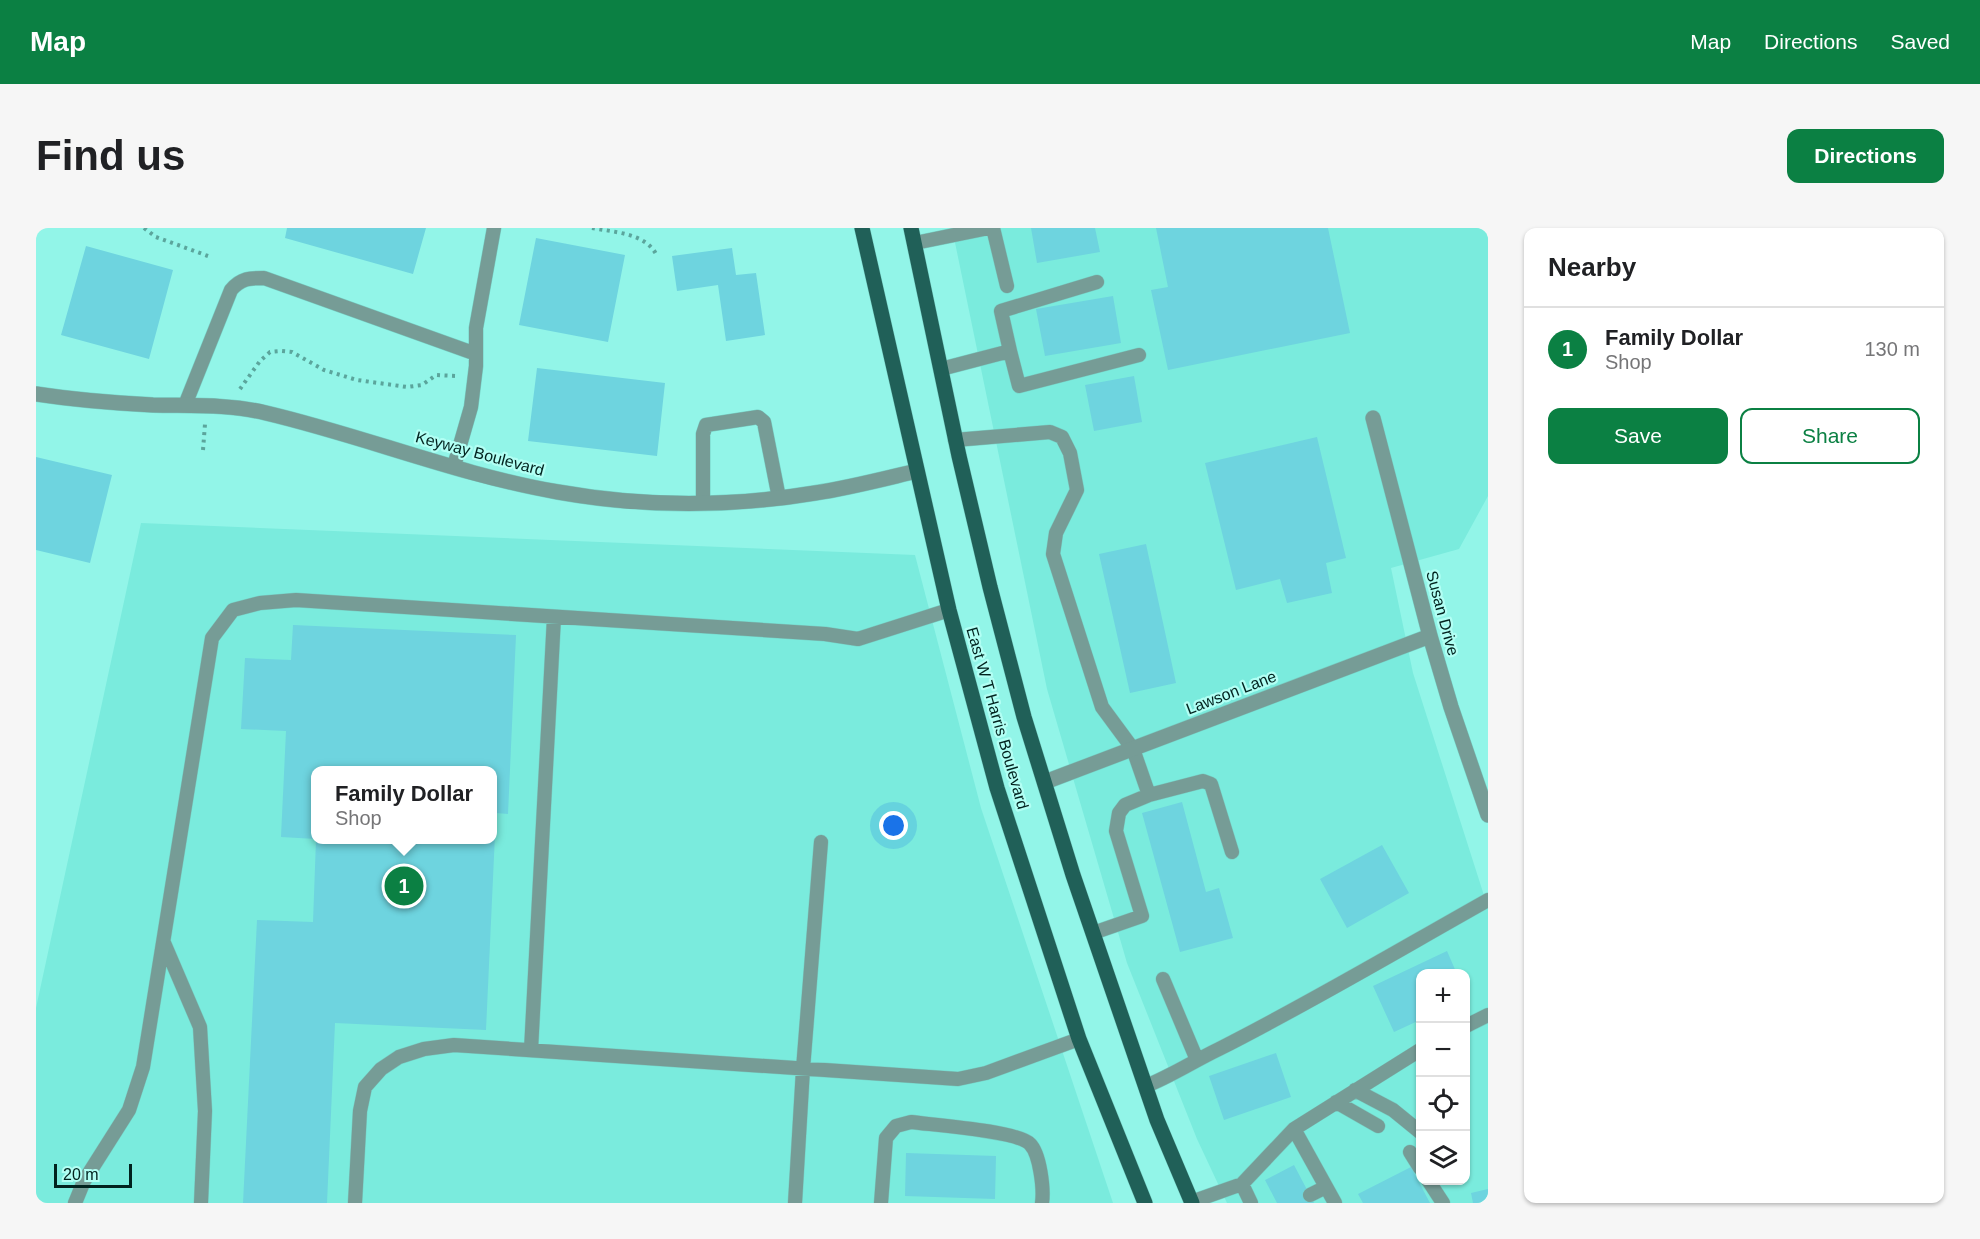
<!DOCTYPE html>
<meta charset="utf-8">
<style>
:root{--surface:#fff;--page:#f6f6f6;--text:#202124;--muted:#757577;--line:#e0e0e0;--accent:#0b8043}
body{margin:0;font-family:Helvetica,sans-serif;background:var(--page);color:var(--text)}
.controls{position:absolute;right:18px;bottom:18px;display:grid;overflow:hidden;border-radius:12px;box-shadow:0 2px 4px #0004}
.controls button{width:54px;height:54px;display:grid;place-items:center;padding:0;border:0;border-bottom:2px solid var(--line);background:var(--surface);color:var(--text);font:30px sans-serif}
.scale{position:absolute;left:18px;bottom:15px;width:78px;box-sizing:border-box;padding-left:6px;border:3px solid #01221e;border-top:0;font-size:16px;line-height:21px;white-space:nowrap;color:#01221e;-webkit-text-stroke:4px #b2fff4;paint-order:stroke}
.you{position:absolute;left:858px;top:598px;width:21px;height:21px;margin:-15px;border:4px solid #fff;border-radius:50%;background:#1a73e8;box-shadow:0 0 0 9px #1a73e833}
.badge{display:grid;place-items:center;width:39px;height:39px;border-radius:50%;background:var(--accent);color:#fff;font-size:20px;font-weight:700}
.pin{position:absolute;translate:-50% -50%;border:3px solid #fff;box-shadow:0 2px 6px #0006}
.popup{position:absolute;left:275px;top:538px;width:186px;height:78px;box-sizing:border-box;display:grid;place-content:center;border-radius:12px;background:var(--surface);filter:drop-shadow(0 2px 4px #0005);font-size:20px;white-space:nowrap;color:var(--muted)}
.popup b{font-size:22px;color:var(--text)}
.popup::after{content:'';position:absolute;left:50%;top:100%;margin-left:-12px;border:12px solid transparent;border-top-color:var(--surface)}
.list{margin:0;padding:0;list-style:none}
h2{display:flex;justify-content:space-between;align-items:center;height:78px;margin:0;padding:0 24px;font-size:26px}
h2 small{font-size:20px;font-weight:400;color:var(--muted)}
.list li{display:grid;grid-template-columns:39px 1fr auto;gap:18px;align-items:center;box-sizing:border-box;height:84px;padding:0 24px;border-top:2px solid var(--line)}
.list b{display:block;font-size:22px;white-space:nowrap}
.list p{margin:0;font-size:20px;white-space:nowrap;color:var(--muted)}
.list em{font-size:20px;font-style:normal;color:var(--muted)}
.actions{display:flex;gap:12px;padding:18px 24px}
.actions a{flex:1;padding:14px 0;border:2px solid var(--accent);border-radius:12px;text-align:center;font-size:21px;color:var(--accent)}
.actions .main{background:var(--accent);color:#fff}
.icon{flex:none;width:33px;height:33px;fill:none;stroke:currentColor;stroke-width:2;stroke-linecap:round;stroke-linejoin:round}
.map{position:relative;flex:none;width:1452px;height:975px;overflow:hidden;border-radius:12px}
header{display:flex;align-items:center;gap:36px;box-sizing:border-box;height:84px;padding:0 30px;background:var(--accent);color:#fff}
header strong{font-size:28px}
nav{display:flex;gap:33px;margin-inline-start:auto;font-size:21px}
.intro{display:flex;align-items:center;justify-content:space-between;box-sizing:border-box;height:144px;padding:0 36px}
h1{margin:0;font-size:42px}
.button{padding:15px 27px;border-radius:12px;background:var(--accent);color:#fff;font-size:21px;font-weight:700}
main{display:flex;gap:36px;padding:0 36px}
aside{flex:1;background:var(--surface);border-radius:12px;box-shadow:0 2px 4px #0004}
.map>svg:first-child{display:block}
.built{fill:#7aebdd;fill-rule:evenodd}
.building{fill:#6ed4df}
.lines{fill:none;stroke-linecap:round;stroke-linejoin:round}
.lane-casing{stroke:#78cfc4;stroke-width:15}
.street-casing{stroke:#78cfc4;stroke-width:16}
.primary-casing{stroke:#78cfc4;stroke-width:16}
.path{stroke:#5ba59c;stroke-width:4;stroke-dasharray:3 4.5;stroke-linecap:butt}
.lane{stroke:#769c96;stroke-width:14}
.street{stroke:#769c96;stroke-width:15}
.primary{stroke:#206058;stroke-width:15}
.labels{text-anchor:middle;stroke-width:4.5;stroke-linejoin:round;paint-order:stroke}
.street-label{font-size:16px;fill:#01221e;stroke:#b2fff4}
</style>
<header>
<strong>Map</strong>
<nav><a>Map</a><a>Directions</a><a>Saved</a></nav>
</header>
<div class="intro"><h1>Find us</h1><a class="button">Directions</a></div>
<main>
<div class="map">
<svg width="1452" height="975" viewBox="0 0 1452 975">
<rect width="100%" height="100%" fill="#92f5e8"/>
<path class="built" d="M 916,0 L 1452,0 L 1452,268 L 1423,321 L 1355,340 L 1377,445 L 1452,680 L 1452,975 L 1191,975 L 1161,911 L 1091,735 L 1011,461 ZM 1384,746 L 1430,746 L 1430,952 L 1384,952 Z
M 105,295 L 879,327 L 945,580 L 1077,975 L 0,975 L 0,780 ZM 280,542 L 457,542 L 457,612 L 280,612 Z"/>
<path class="building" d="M 251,0 L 390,0 L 377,46 L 249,10 Z
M 995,0 L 1059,0 L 1064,24 L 1001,35 Z
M 1120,0 L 1292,0 L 1314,105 L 1132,142 L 1115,62 L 1132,59 Z
M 500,10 L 589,27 L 572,114 L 483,97 Z
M 50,18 L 137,42 L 113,131 L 25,107 Z
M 696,20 L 700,47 L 720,45 L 729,107 L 690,113 L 682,57 L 641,63 L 636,28 Z
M 1077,68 L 1085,115 L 1009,128 L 1000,81 Z
M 501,140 L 629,155 L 621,228 L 492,213 Z
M 1098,148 L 1106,194 L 1058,203 L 1049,157 Z
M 1281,209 L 1310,330 L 1290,335 L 1296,365 L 1251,375 L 1244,351 L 1200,362 L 1169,235 Z
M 0,229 L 76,247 L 54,335 L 0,322 Z
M 1110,316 L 1140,455 L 1094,465 L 1063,326 Z
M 257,397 L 480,407 L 472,586 L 460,585 L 450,802 L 299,795 L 291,975 L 207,975 L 221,692 L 277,694 L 280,612 L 457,612 L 457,542 L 280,542 L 280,611 L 245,609 L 250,503 L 205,501 L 209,430 L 255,432 Z
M 1146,574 L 1170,664 L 1183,660 L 1197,710 L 1144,724 L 1106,585 Z
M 1346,617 L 1373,665 L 1311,700 L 1284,651 Z
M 1411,723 L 1421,746 L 1384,746 L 1384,792 L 1358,804 L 1337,758 Z
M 1240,825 L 1255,869 L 1188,892 L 1173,848 Z
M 870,925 L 960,928 L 959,971 L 869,968 Z
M 1258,937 L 1278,975 L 1241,975 L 1229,952 Z
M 1375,939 L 1394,975 L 1327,975 L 1322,966 Z
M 1452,961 L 1452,975 L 1437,975 L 1435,965 Z"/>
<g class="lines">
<defs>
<path id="lane" d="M 957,0 L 971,58
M 879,15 L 953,0
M 974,123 L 965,83 L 1061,54
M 905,141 L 974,123 L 983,158 L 1103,127
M 149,177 L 195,62 C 205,50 214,50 228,50 L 440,126
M 919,212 L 1014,204 L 1026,209 L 1034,225 L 1041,262 L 1020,305 L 1017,326 L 1066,479 L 1097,521 L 1113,567 L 1089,577 L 1083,585 L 1080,603 L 1106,688 L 1057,705
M 418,238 L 435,179 L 440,138 L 440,100 L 458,0
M 667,274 L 667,206 L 670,197 L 722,189 L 728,194 L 743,270
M 1113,567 L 1167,553 L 1175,556 L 1196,624
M 128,715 L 164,799 L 169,883 L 165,975
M 1127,751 L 1161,832
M 1430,798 L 1452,787
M 495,822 L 518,389
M 1110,858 C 1135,848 1158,833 1183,821 C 1274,775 1363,722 1452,672
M 1319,862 L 1357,882 L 1384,904
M 1300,874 L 1342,898
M 1258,901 L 1299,975
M 1374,924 L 1384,940
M 1392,952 L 1407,975
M 1206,956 L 1258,901 L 1384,822
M 1274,967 L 1290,959
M 1155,974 L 1206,956 L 1215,975
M 39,975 L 48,953 L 93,882 L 107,839 L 176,410 L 197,382 L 224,375 L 260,372 L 789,406 L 822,411 L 913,382
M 319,975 L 324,883 L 329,859 L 345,841 L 363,829 L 388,821 L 418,817 L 922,851 L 950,845 L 1043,811
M 759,975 L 767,841 L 785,614
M 845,975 L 850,910 L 860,898 L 875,894 C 897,897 982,903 994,916 C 1004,926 1008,961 1006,975"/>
<path id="street" d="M 0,166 C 39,172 78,175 117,177 C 154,178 194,176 230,185 C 328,208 423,247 522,264 C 606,279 695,279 779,265 C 813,260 847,251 881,243
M 1337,190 L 1394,408 L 1415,479 L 1452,587
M 1009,554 L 1394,408"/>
<path id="primary" d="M 826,0 L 913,382 L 961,560 L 1043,811 L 1109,975
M 875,0 L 923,228 L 954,359 L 988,489 L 1037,647 L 1074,755 L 1121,892 L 1156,975"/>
</defs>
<use href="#lane" class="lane-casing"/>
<use href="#street" class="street-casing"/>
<use href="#primary" class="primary-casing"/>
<path class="path" d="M 108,0 L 120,9 L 172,28
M 556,0 C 577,4 609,5 620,26
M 204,161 L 224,133 L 234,124 L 246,123 L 256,124 L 288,142 L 321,152 L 371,159 L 386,157 L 400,147 L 421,148
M 167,222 L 169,196"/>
<use href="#lane" class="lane"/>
<use href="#street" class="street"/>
<use href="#primary" class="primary"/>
</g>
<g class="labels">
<g class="street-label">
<text transform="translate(444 225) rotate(15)" y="6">Keyway Boulevard</text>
<text transform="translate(1407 385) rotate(75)" y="6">Susan Drive</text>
<text transform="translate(1195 464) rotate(-21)" y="6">Lawson Lane</text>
<text transform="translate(962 490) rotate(74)" y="6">East W T Harris Boulevard</text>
</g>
</g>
</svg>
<div class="controls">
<button>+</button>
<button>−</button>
<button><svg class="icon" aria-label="locate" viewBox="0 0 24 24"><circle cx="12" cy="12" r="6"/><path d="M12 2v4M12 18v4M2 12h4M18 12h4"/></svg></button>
<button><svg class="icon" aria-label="layers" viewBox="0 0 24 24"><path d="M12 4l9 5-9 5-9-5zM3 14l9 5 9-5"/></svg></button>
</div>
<div class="scale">20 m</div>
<div class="you"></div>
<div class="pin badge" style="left:368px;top:658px">1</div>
<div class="popup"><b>Family Dollar</b>Shop</div>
</div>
<aside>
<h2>Nearby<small></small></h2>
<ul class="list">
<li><span class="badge">1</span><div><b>Family Dollar</b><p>Shop</p></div><em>130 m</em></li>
</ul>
<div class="actions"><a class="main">Save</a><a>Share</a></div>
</aside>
</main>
